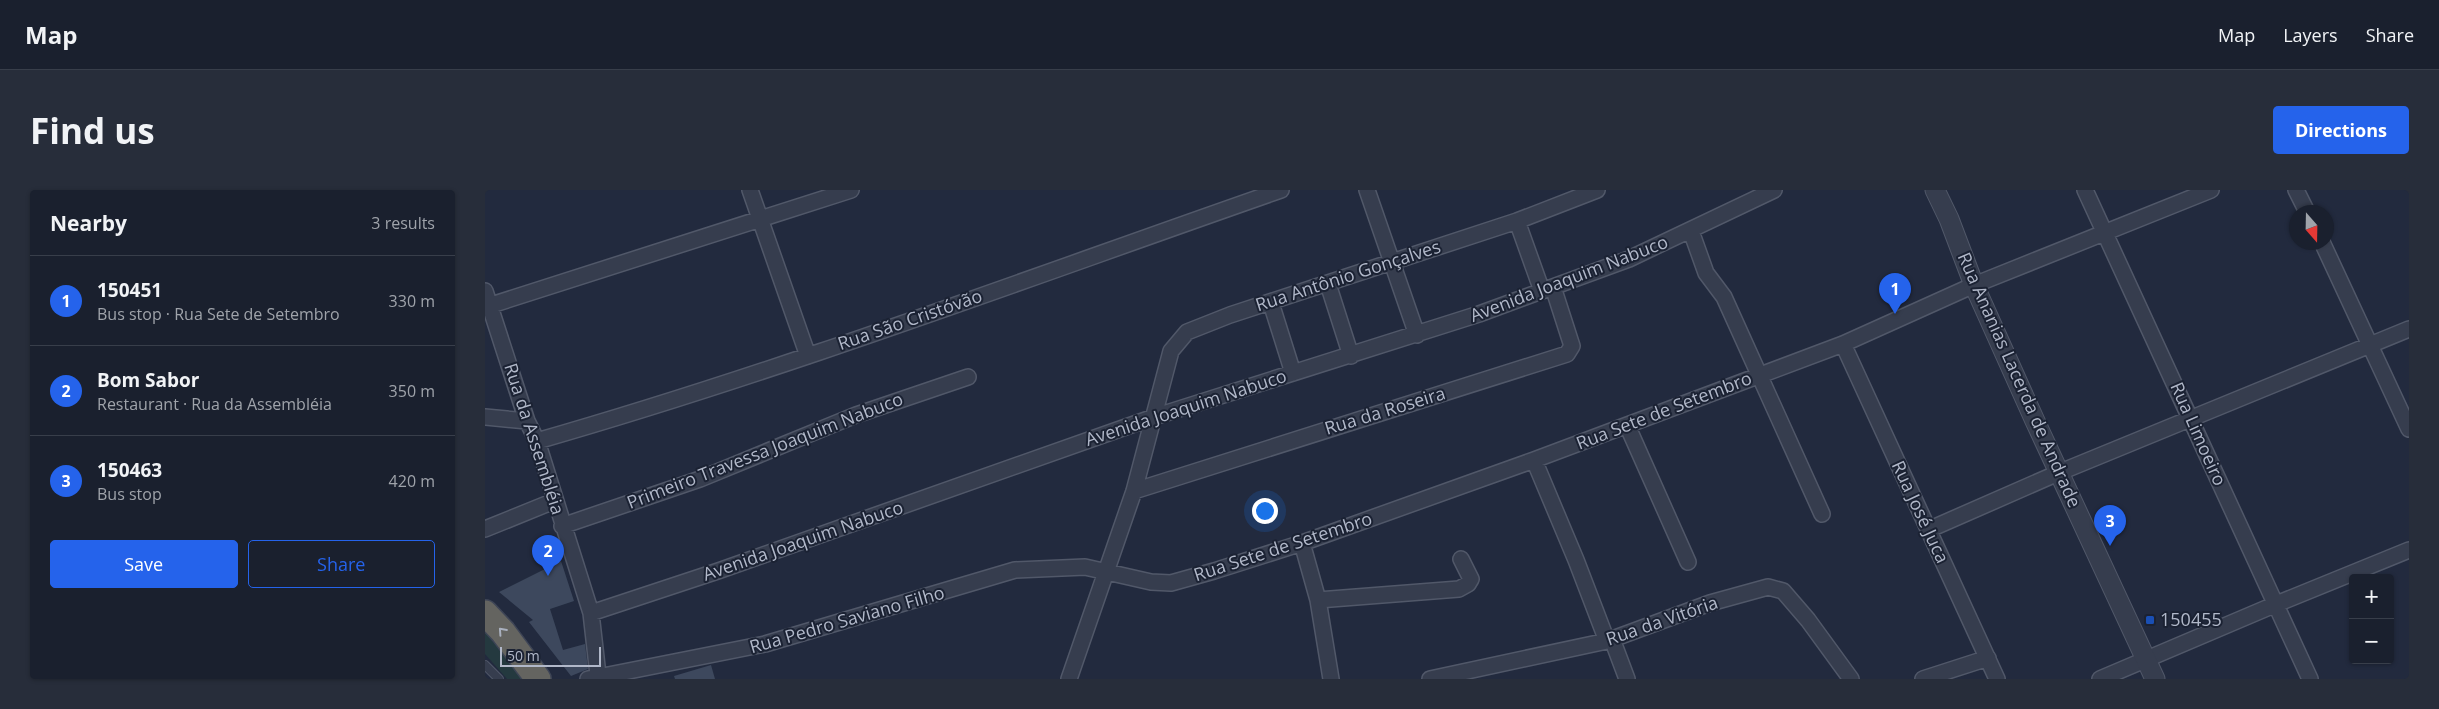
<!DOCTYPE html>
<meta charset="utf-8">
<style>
:root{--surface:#1a202e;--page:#272d3a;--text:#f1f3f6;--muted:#9fa3aa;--line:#383e4a;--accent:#2563eb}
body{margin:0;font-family:"Open Sans",sans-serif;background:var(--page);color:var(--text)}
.controls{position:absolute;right:15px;bottom:15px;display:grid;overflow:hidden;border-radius:5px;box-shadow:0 1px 4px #0004}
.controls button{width:45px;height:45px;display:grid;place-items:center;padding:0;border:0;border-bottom:1px solid var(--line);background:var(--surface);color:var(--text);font:25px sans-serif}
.compass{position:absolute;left:1804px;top:15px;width:45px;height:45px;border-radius:50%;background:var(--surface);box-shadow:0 1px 4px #0004;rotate:160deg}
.scale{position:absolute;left:15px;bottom:12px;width:101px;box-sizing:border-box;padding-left:5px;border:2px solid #b1b8c9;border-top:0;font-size:14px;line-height:18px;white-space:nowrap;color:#b1b8c9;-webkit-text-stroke:4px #1b2233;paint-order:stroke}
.you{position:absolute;left:779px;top:320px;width:18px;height:18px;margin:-12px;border:4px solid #fff;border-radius:50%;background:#1a73e8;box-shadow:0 0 0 8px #1a73e833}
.badge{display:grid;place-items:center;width:32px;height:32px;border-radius:50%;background:var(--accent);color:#fff;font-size:16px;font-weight:700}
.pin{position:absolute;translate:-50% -41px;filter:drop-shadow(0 1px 2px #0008)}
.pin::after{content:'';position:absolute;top:26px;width:18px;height:15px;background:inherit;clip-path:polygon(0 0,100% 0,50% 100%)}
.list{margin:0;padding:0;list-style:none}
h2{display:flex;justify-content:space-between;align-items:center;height:65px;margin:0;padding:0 20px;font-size:21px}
h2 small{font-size:16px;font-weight:400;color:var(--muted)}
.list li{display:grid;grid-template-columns:32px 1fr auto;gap:15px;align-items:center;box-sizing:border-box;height:90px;padding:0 20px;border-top:1px solid var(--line)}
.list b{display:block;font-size:19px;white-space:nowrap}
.list p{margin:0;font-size:16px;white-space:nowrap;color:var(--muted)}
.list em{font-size:16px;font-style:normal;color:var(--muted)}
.actions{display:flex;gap:10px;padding:15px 20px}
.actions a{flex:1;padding:11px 0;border:1px solid var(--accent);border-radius:5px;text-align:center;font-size:18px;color:var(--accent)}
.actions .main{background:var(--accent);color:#fff}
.map{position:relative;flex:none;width:1924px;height:489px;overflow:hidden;border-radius:5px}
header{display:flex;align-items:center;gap:30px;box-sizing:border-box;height:70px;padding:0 25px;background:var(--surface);border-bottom:1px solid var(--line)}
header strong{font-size:24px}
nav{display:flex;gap:28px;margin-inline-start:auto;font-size:18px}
.intro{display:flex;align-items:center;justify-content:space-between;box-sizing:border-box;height:120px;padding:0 30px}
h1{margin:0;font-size:35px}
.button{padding:12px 22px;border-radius:5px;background:var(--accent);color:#fff;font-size:18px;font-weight:700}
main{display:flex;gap:30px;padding:0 30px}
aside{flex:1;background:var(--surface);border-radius:5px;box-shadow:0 1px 4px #0004}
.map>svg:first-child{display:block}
.green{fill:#24393f}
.building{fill:#3d485d}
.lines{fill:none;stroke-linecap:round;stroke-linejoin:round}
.service-casing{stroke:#515869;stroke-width:10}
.minor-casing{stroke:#515869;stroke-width:18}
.tertiary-casing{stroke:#515869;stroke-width:21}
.trunk-casing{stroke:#3e4556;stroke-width:28}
.service{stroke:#363d4e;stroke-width:8}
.minor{stroke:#363d4e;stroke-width:15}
.tertiary{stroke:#363d4e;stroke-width:19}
.trunk{stroke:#646460;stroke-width:25}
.oneway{stroke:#a9b0be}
.transit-dot{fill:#1a4fb4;stroke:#1b2233;stroke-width:2}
.labels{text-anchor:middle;stroke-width:4;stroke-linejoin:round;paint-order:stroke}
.street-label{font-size:18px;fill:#b1b8c9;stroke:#1b2233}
.poi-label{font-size:18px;fill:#b1b8c9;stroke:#1b2233;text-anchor:start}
</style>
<header>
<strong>Map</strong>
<nav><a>Map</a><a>Layers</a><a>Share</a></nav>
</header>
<div class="intro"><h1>Find us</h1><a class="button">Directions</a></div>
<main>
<aside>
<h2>Nearby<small>3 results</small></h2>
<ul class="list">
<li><span class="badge">1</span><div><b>150451</b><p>Bus stop · Rua Sete de Setembro</p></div><em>330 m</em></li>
<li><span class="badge">2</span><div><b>Bom Sabor</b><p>Restaurant · Rua da Assembléia</p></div><em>350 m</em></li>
<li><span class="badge">3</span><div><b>150463</b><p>Bus stop</p></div><em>420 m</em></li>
</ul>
<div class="actions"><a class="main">Save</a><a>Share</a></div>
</aside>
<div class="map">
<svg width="1924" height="489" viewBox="0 0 1924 489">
<rect width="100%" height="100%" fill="#222a3e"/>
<path class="green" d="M 0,436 L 41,489 L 22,489 L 0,464 Z"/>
<path class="building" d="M 76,371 L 89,411 L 65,419 L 78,460 L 100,454 L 103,479 L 86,486 L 44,432 L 48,430 L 14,402 Z
M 226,475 L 230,489 L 190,489 L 189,486 Z"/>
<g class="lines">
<defs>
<path id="service" d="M 0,475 L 14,489"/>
<path id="minor" d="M 265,0 L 323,166
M 882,0 L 932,145
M 1600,0 L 1825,489
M 1811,0 L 1822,22
M 1032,31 L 1057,101
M 1206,41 L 1221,83 L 1239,107 L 1337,324
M 1837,52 L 1924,239
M 843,94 L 866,166
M 0,101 L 42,231 L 52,251 L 106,423 L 113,485
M 786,113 L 808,183
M 0,117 L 366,0
M 1358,154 L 1512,489
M 0,227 L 42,231
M 1142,235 L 1203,372
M 52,251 C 303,179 549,86 796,0
M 1049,270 L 1091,370 L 1122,451
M 649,301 L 1082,164 L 1087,156 L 1068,97
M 77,336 L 215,289 L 371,225 L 483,187
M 0,339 L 69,311
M 1443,340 L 1573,283 L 1924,139
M 817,353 L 833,410 L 846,489
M 833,410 L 974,399 L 983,394 L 986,389 L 976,369
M 106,423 L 233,381 L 669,227 L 994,124 L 1144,69 L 1289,0
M 1127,449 L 1142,489
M 103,489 L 280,454 L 530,380 L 600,377 L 666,392 L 686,393 L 729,381 L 817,353 L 1049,270 L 1358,154 L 1489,95 L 1726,0
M 584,489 L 649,301 L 686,161 L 702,142 L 745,125 L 1032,31 L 1112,0
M 945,489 L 1122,451 L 1225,413 L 1283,397 L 1298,401 L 1323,430 L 1366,489
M 1438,489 L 1503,468
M 1615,489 L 1789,415 L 1924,360"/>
<path id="tertiary" d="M 1450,0 L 1464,29 L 1489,95 L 1550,231 L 1670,489"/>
<path id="trunk" d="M 0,423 L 18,442 L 53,489"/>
</defs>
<use href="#service" class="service-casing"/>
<use href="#minor" class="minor-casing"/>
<use href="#tertiary" class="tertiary-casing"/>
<use href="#trunk" class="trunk-casing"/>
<use href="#service" class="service"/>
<use href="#minor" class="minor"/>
<use href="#tertiary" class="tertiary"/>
<use href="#trunk" class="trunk"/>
</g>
<defs><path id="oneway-chevron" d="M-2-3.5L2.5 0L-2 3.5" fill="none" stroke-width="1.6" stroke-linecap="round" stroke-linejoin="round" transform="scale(1.25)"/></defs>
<use class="oneway" href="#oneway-chevron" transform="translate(17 441) rotate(-132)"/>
<rect class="transit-dot" x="1660" y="425" width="10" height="10" rx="2.5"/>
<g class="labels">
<g class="street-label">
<text transform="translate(863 86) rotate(-18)" y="6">Rua Antônio Gonçalves</text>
<text transform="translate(1084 89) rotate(-21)" y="6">Avenida Joaquim Nabuco</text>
<text transform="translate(425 130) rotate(-19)" y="6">Rua São Cristóvão</text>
<text transform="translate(1534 190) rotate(66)" y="6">Rua Ananias Lacerda de Andrade</text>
<text transform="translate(701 218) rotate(-18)" y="6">Avenida Joaquim Nabuco</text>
<text transform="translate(900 221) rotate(-17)" y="6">Rua da Roseira</text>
<text transform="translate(1179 221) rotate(-21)" y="6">Rua Sete de Setembro</text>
<text transform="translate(1713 244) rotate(66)" y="6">Rua Limoeiro</text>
<text transform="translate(49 249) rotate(72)" y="6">Rua da Assembléia</text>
<text transform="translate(280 261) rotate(-21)" y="6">Primeiro Travessa Joaquim Nabuco</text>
<text transform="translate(1435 322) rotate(65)" y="6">Rua José Juca</text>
<text transform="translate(318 351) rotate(-19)" y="6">Avenida Joaquim Nabuco</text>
<text transform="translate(798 357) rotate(-18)" y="6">Rua Sete de Setembro</text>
<text transform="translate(362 430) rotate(-16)" y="6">Rua Pedro Saviano Filho</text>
<text transform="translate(1177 431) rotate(-19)" y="6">Rua da Vitória</text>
</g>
<g class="poi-label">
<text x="1675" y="436">150455</text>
</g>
</g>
</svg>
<div class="controls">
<button>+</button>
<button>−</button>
</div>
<svg class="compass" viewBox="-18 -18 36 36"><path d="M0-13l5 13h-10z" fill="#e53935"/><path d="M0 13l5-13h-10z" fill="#9fa3aa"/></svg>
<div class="scale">50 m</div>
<div class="you"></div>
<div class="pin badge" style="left:1410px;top:124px">1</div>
<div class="pin badge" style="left:63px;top:386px">2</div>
<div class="pin badge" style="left:1625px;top:356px">3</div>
</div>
</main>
